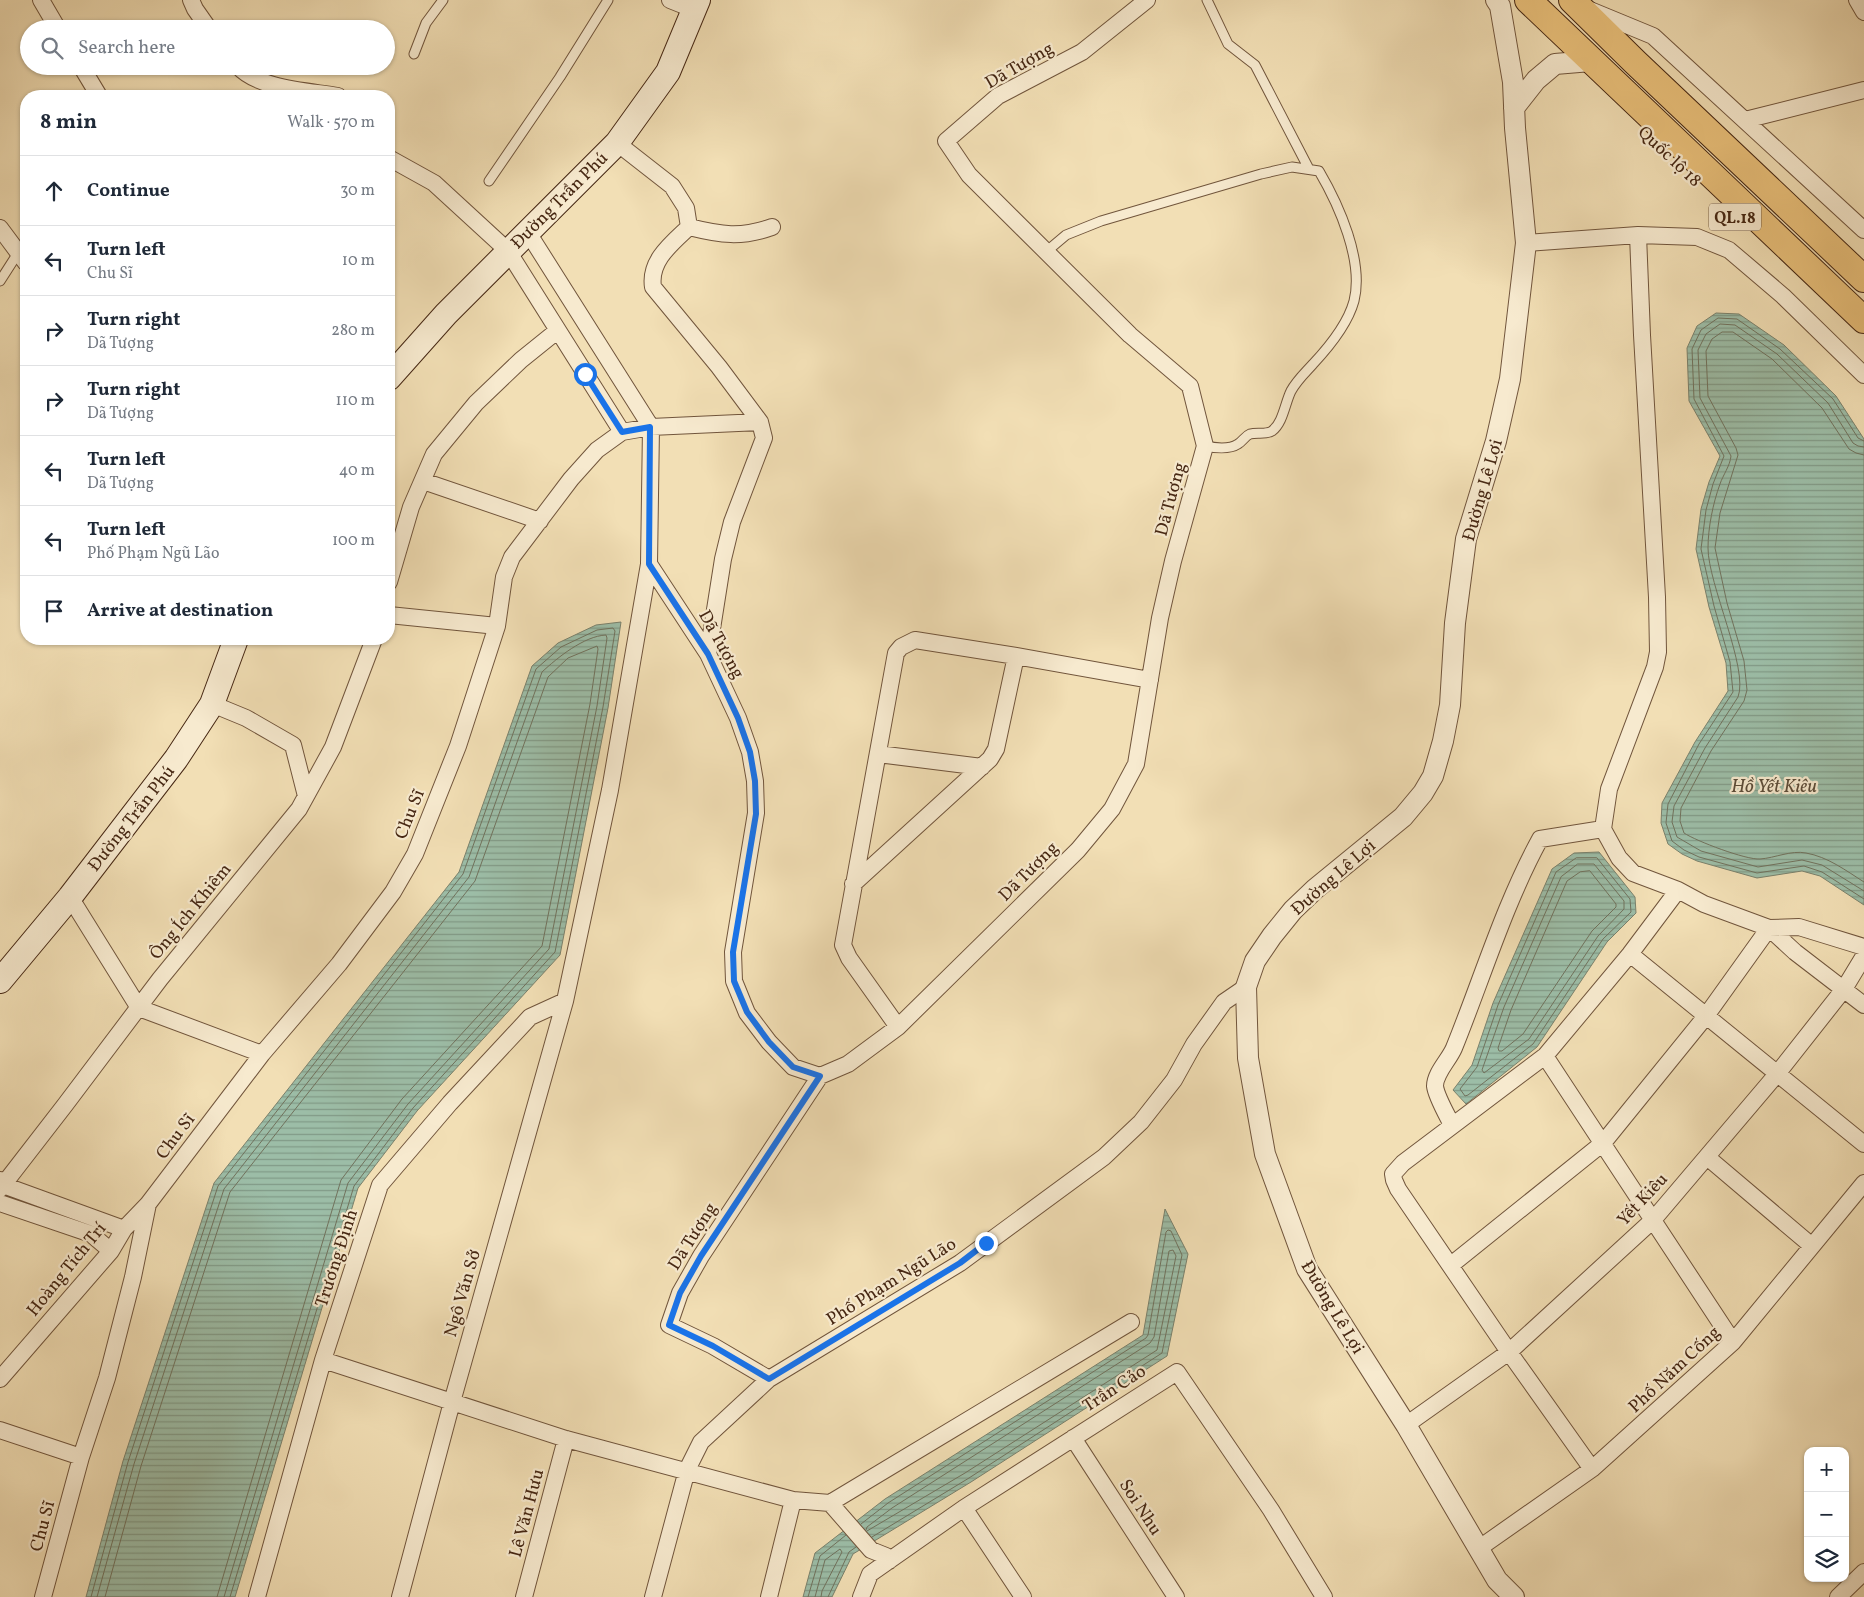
<!DOCTYPE html>
<meta charset="utf-8">
<style>
:root{--surface:#fff;--page:#f2f2f3;--text:#1f2937;--muted:#747a83;--line:#e0e1e3}
body{margin:0;font-family:Vollkorn,serif;background:var(--page);color:var(--text)}
.controls{position:absolute;right:15px;bottom:15px;display:grid;overflow:hidden;border-radius:10px;box-shadow:0 1px 4px #0004}
.controls button{width:45px;height:45px;display:grid;place-items:center;padding:0;border:0;border-bottom:1px solid var(--line);background:var(--surface);color:var(--text);font:25px sans-serif}
.stop{position:absolute;width:15px;height:15px;margin:-11px;border:4px solid #1a73e8;border-radius:50%;background:#fff}
.stop.end{background:#1a73e8;border-color:#fff;box-shadow:0 1px 5px #0008}
.list{margin:0;padding:0;list-style:none}
h2{display:flex;justify-content:space-between;align-items:center;height:65px;margin:0;padding:0 20px;font-size:21px}
h2 small{font-size:16px;font-weight:400;color:var(--muted)}
.list li{display:grid;grid-template-columns:32px 1fr auto;gap:15px;align-items:center;box-sizing:border-box;height:70px;padding:0 20px;border-top:1px solid var(--line)}
.list b{display:block;font-size:19px;white-space:nowrap}
.list p{margin:0;font-size:16px;white-space:nowrap;color:var(--muted)}
.list em{font-size:16px;font-style:normal;color:var(--muted)}
.icon{flex:none;width:28px;height:28px;fill:none;stroke:currentColor;stroke-width:2;stroke-linecap:round;stroke-linejoin:round}
.map{position:relative;flex:none;width:1864px;height:1597px;overflow:hidden}
.search{position:absolute;background:var(--surface);box-shadow:0 1px 4px #0004;left:20px;top:20px;width:375px;height:55px;display:flex;align-items:center;gap:12px;box-sizing:border-box;padding:0 18px;border-radius:28px;color:var(--muted);font-size:19px}
.panel{position:absolute;background:var(--surface);box-shadow:0 1px 4px #0004;left:20px;top:90px;width:375px;height:555px;border-radius:20px}
.map>svg:first-child{display:block}
.water{fill:url(#water-rules);stroke:#7a816c}
.lines{fill:none;stroke-linecap:round;stroke-linejoin:round}
.shore{stroke:#71725d;stroke-width:1}
.service-casing{stroke:#71553c;stroke-width:11}
.minor-casing{stroke:#71553c;stroke-width:18}
.tertiary-casing{stroke:#71553c;stroke-width:22}
.secondary-casing{stroke:#462713;stroke-width:26}
.primary-casing{stroke:#462713;stroke-width:28}
.service{stroke:#f7eacf;stroke-width:9}
.minor{stroke:#f7eacf;stroke-width:16}
.tertiary{stroke:#f7eacf;stroke-width:20}
.secondary{stroke:#f7eacf;stroke-width:24}
.primary{stroke:#e9c07a;stroke-width:26}
.route{stroke:#1a73e8;stroke-width:6}
.labels{text-anchor:middle;stroke-width:4.5;stroke-linejoin:round;paint-order:stroke}
.shield{fill:#f7eacf;stroke:#7b624b;stroke-width:1}
.shield-label{font-size:16px;font-weight:bold;fill:#462713}
.street-label{font-size:18px;fill:#462713;stroke:#f7eacf}
.water-label{font-size:19px;font-style:italic;fill:#5c4c38;stroke:#f7eacf}
</style>
<div class="map">
<svg width="1864" height="1597" viewBox="0 0 1864 1597">
<defs>
<pattern id="water-rules" width="6" height="5" patternUnits="userSpaceOnUse" patternTransform="scale(1.25)"><rect width="6" height="5" fill="#9cbda7"/><path d="M0 2.5h6" fill="none" stroke="#819a87"/></pattern>
</defs>
<rect width="100%" height="100%" fill="#f2dfb5"/>
<filter id="stains"><feTurbulence type="fractalNoise" baseFrequency=".004" numOctaves="4"/><feColorMatrix values="0 0 0 0 .2 0 0 0 0 .09 0 0 0 0 .02 0 0 0 .5 -.17"/></filter>
<radialGradient id="worn" r=".72"><stop offset=".6" stop-color="#630" stop-opacity="0"/><stop offset="1" stop-color="#630" stop-opacity=".3"/></radialGradient>
<path class="water" d="M 1716,313 L 1739,314 L 1784,345 L 1836,396 L 1864,439 L 1864,905 L 1820,876 L 1802,871 L 1757,878 L 1697,861 L 1682,854 L 1668,844 L 1661,823 L 1662,803 L 1695,742 L 1728,691 L 1726,663 L 1709,607 L 1696,549 L 1701,509 L 1709,482 L 1720,456 L 1689,401 L 1687,348 L 1697,326 Z
M 621,622 L 608,708 L 560,955 L 417,1111 L 358,1188 L 235,1597 L 86,1597 L 123,1461 L 214,1183 L 459,872 L 532,666 L 558,643 L 596,625 Z
M 1599,852 L 1635,897 L 1636,913 L 1607,942 L 1537,1047 L 1466,1104 L 1453,1090 L 1472,1065 L 1493,1003 L 1552,869 L 1574,853 Z
M 1165,1209 L 1188,1254 L 1167,1356 L 971,1482 L 853,1554 L 832,1597 L 803,1597 L 815,1553 L 885,1499 L 1143,1335 Z"/>
<g class="lines">
<path class="shore" d="M 1864,441 L 1858,438 L 1833,399 L 1780,349 L 1737,319 L 1718,318 L 1701,330 L 1692,349 L 1694,399 L 1724,456 L 1713,484 L 1706,510 L 1701,549 L 1714,606 L 1730,662 L 1733,692 L 1699,744 L 1668,804 L 1666,823 L 1672,841 L 1684,850 L 1699,857 L 1757,873 L 1804,866 L 1822,872 L 1864,899
M 1864,447 L 1858,446 L 1853,443 L 1828,403 L 1777,354 L 1735,325 L 1720,324 L 1706,334 L 1698,350 L 1700,398 L 1731,456 C 1730,466 1723,475 1720,484 C 1713,503 1708,528 1708,548 C 1708,584 1749,669 1738,697 L 1705,748 L 1674,806 L 1672,822 L 1677,837 L 1701,851 L 1758,867 L 1802,860 L 1822,865 L 1864,891
M 1864,455 L 1856,453 L 1849,449 L 1822,408 L 1772,359 L 1733,332 L 1722,332 L 1712,339 L 1706,351 L 1708,396 L 1736,448 L 1738,455 L 1720,513 L 1715,548 L 1727,603 L 1744,661 L 1747,690 L 1744,701 L 1711,751 L 1681,808 L 1680,821 L 1684,833 C 1696,841 1746,860 1760,859 C 1775,858 1791,850 1806,853 C 1828,857 1845,870 1864,882
M 1597,858 L 1630,899 L 1631,912 L 1603,939 L 1533,1044 L 1468,1095 L 1465,1096 L 1460,1089 L 1477,1067 L 1498,1005 L 1556,872 L 1576,858 Z
M 1578,864 L 1594,864 L 1624,901 L 1624,909 L 1598,936 L 1529,1039 L 1484,1073 L 1482,1070 L 1504,1007 L 1561,877 Z
M 1590,871 L 1616,904 L 1616,907 L 1592,931 L 1523,1034 L 1502,1051 L 1499,1051 L 1498,1048 L 1511,1010 L 1567,881 L 1580,872 Z
M 861,1524 L 888,1503 L 1146,1338 L 1148,1335 L 1166,1232 L 1168,1230 L 1171,1231 L 1182,1255 L 1162,1353 L 969,1478 L 872,1537
M 866,1530 L 867,1527 L 892,1508 L 1150,1343 L 1154,1337 L 1169,1251 L 1173,1250 L 1176,1256 L 1157,1350 L 965,1473 L 867,1531
M 91,1597 L 128,1462 L 218,1186 L 463,874 L 536,669 L 561,647 L 597,630 L 613,628 L 615,631 L 603,707 L 555,952 L 413,1108 L 354,1186 L 230,1597
M 97,1597 L 134,1464 L 224,1189 L 469,877 L 542,672 C 557,658 584,636 606,635 L 607,638 L 597,706 L 549,949 L 408,1104 L 348,1183 L 224,1597
M 105,1597 L 141,1466 L 230,1192 L 475,881 L 548,677 L 568,658 L 597,646 L 598,649 L 590,704 L 542,946 L 402,1099 L 341,1180 L 217,1597
M 808,1597 L 820,1556 L 846,1535
M 815,1597 L 825,1560 L 840,1549 L 842,1552 L 822,1591 L 821,1597
M 828,1597 L 849,1552 L 856,1547"/>
<defs>
<path id="service" d="M 1207,0 L 1228,44 L 1255,65 L 1309,169
M 414,54 L 426,23 L 443,0
M 489,181 L 560,77 L 608,0
M 1047,251 L 1066,235 L 1101,221 L 1261,174 L 1292,167 L 1319,171 C 1339,205 1364,261 1354,301 C 1348,323 1328,348 1313,364 C 1305,373 1297,380 1291,391 C 1285,403 1283,423 1272,431 C 1266,435 1257,432 1250,434 C 1245,436 1243,441 1238,444 C 1229,450 1215,448 1205,446
M 0,281 L 18,253"/>
<path id="minor" d="M 41,0 L 58,29
M 191,0 L 195,9 L 209,29
M 670,0 L 695,10
M 1857,0 L 1864,12
M 1590,10 L 1653,36 L 1864,230
M 81,66 L 99,96
M 238,66 C 258,89 309,91 338,96
M 1745,120 L 1864,90
M 617,143 L 672,186 L 686,208 L 689,227 C 671,244 649,261 653,287 L 719,367 L 760,422 L 764,438 L 732,522 L 723,559 L 708,654
M 389,158 L 434,183 L 508,251 L 622,432
M 689,227 C 721,235 741,238 772,227
M 0,228 L 26,263
M 527,231 L 651,427 L 649,564 L 708,654 L 738,718 L 750,752 L 755,781 L 756,813 L 733,952 L 734,981 L 747,1013 L 769,1042 L 793,1067 L 820,1076
M 1638,235 L 1642,335 L 1657,597 L 1658,652 L 1655,667 L 1609,789 L 1603,829 L 1619,858 L 1633,873 L 1678,890 L 1704,904 L 1769,928 L 1799,927 L 1864,947
M 1526,243 L 1638,235 L 1697,237 L 1729,250 L 1783,296 L 1864,375
M 423,481 L 540,521
M 389,582 L 411,507 L 434,454 L 476,403 L 521,360 L 557,331
M 389,615 L 497,626
M 212,704 L 246,718 L 293,745 L 306,796
M 878,754 L 982,767
M 853,884 L 990,759 L 996,749 L 1016,656
M 70,897 L 139,1008 L 262,1054
M 1630,954 L 1864,1144
M 898,1027 L 849,958 L 843,945 L 896,653 L 901,647 L 915,640 L 1016,656 L 1150,680
M 1545,1056 L 1733,1342
M 1452,1125 C 1447,1115 1436,1096 1435,1086 C 1435,1073 1449,1060 1454,1048 C 1482,979 1504,905 1540,839 L 1603,829
M 1707,1157 L 1812,1246
M 0,1180 L 3,1185 L 124,1229
M 0,1189 L 65,1105 L 160,979 L 299,809 L 333,747 L 374,639
M 0,1203 L 91,1234 L 111,1251
M 1451,1265 L 1603,1143 L 1706,1016 L 1769,928 L 1795,952 L 1864,1005
M 323,1360 L 566,1439 L 793,1500 L 830,1503 L 1131,1322
M 0,1379 L 111,1251 L 124,1229 L 148,1204 L 262,1054 L 339,964 L 393,892 L 415,854 L 458,746 L 497,626 L 504,577 L 512,557 L 571,479 L 597,450 L 622,432 L 651,427 L 760,422
M 769,1379 L 713,1346 L 669,1325 L 680,1293 L 701,1256 L 820,1076 L 848,1064 L 898,1027 L 1078,850 L 1112,809 L 1136,764 L 1160,618 L 1173,561 L 1205,446 L 1190,386 L 1130,335 L 969,175 L 946,141 L 998,96 L 1082,52 L 1147,0
M 1406,1425 L 1509,1352 L 1653,1220 L 1777,1074 L 1844,989 L 1864,956
M 0,1430 L 81,1457
M 1073,1438 L 1176,1597
M 1592,1469 L 1509,1352 L 1398,1189 L 1394,1180 L 1393,1174 L 1403,1163 L 1545,1056 L 1630,954 L 1678,890
M 830,1503 L 871,1550 L 886,1556 L 889,1561
M 964,1508 L 1023,1597
M 1478,1549 L 1592,1469 L 1733,1342 L 1864,1183
M 43,1597 L 81,1457 L 107,1378 L 133,1277 L 148,1204
M 257,1597 L 323,1360 L 380,1185 L 450,1103 L 530,1017 L 565,1001
M 400,1597 L 452,1402 L 565,1001 L 610,790 L 649,564
M 524,1597 L 566,1439
M 653,1597 L 687,1470 L 701,1442 L 769,1379 L 960,1263 L 1104,1157 L 1141,1122 L 1174,1080 L 1194,1044 L 1224,1002 L 1246,987
M 769,1597 L 793,1500
M 861,1597 L 870,1574 L 964,1508 L 1177,1372 L 1271,1510 L 1324,1597
M 1838,1597 L 1864,1572"/>
<path id="tertiary" d="M 1496,0 L 1500,6 L 1513,82 L 1515,128 L 1526,243 L 1510,379 L 1496,441 L 1466,539 L 1455,623 L 1450,705 L 1443,741 L 1433,776 L 1423,793 L 1403,817 L 1315,889 L 1293,910 L 1272,936 L 1255,961 L 1246,987 L 1248,1058 L 1265,1154 L 1307,1269 L 1406,1425 L 1497,1580 L 1514,1597
M 1514,108 L 1536,80 L 1555,64 L 1591,61"/>
<path id="secondary" d="M 389,378 L 446,314 L 617,143 L 668,72 L 698,0
M 0,981 L 70,897 L 176,759 L 212,704 L 236,639"/>
<path id="primary" d="M 1528,0 L 1864,320
M 1572,0 L 1635,62 L 1864,279"/>
</defs>
<use href="#service" class="service-casing"/>
<use href="#minor" class="minor-casing"/>
<use href="#tertiary" class="tertiary-casing"/>
<use href="#secondary" class="secondary-casing"/>
<use href="#primary" class="primary-casing"/>
<use href="#service" class="service"/>
<use href="#minor" class="minor"/>
<use href="#tertiary" class="tertiary"/>
<use href="#secondary" class="secondary"/>
<use href="#primary" class="primary"/>
</g>
<g class="lines">
<path class="route" d="M 585,374 L 622,432 L 650,427 L 649,564 L 708,654 L 738,718 L 750,752 L 755,781 L 756,814 L 733,952 L 734,981 L 747,1012 L 769,1042 L 793,1067 L 820,1076 L 701,1256 L 680,1293 L 669,1325 L 713,1346 L 769,1379 L 960,1263 L 986,1243"/>
</g>
<g class="labels">
<rect class="shield" x="1709" y="203.5" width="52" height="27" rx="4"/>
<g class="shield-label">
<text x="1735" y="223">QL.18</text>
</g>
<g class="street-label">
<text transform="translate(1019 65) rotate(-30)" y="6">Dã Tượng</text>
<text transform="translate(1670 156) rotate(43)" y="6">Quốc lộ 18</text>
<text transform="translate(559 200) rotate(-45)" y="6">Đường Trần Phú</text>
<text transform="translate(1482 490) rotate(-74)" y="6">Đường Lê Lợi</text>
<text transform="translate(1170 499) rotate(-75)" y="6">Dã Tượng</text>
<text transform="translate(722 644) rotate(61)" y="6">Dã Tượng</text>
<text transform="translate(409 814) rotate(-68)" y="6">Chu Sĩ</text>
<text transform="translate(131 818) rotate(-52)" y="6">Đường Trần Phú</text>
<text transform="translate(1028 871) rotate(-45)" y="6">Dã Tượng</text>
<text transform="translate(1333 877) rotate(-41)" y="6">Đường Lê Lợi</text>
<text transform="translate(190 911) rotate(-51)" y="6">Ông Ích Khiêm</text>
<text transform="translate(175 1136) rotate(-53)" y="6">Chu Sĩ</text>
<text transform="translate(1642 1199) rotate(-47)" y="6">Yết Kiêu</text>
<text transform="translate(692 1236) rotate(-58)" y="6">Dã Tượng</text>
<text transform="translate(336 1258) rotate(-72)" y="6">Trương Định</text>
<text transform="translate(66 1269) rotate(-51)" y="6">Hoàng Tích Trí</text>
<text transform="translate(891 1281) rotate(-32)" y="6">Phố Phạm Ngũ Lão</text>
<text transform="translate(462 1293) rotate(-74)" y="6">Ngô Văn Sở</text>
<text transform="translate(1333 1307) rotate(59)" y="6">Đường Lê Lợi</text>
<text transform="translate(1674 1369) rotate(-43)" y="6">Phố Năm Cống</text>
<text transform="translate(1114 1388) rotate(-33)" y="6">Trần Cảo</text>
<text transform="translate(1141 1507) rotate(57)" y="6">Soi Nhu</text>
<text transform="translate(526 1513) rotate(-75)" y="6">Lê Văn Hưu</text>
<text transform="translate(42 1526) rotate(-75)" y="6">Chu Sĩ</text>
</g>
<g class="water-label">
<text x="1774" y="792">Hồ Yết Kiêu</text>
</g>
</g>
<rect width="100%" height="100%" filter="url(#stains)"/>
<rect width="100%" height="100%" fill="url(#worn)"/>
</svg>
<div class="controls">
<button>+</button>
<button>−</button>
<button><svg class="icon" aria-label="layers" viewBox="0 0 24 24"><path d="M12 4l9 5-9 5-9-5zM3 14l9 5 9-5"/></svg></button>
</div>
<div class="stop" style="left:585px;top:374px"></div>
<div class="stop end" style="left:986px;top:1243px"></div>
<div class="search"><svg class="icon" aria-label="search" viewBox="0 0 24 24"><circle cx="10" cy="10" r="6"/><path d="M15 15l6 6"/></svg>Search here</div>
<section class="panel">
<h2>8 min<small>Walk · 570 m</small></h2>
<ul class="list">
<li><svg class="icon" aria-label="ahead" viewBox="0 0 24 24"><path d="M12 20V5M6 11l6-6 6 6"/></svg><div><b>Continue</b></div><em>30 m</em></li>
<li><svg class="icon" aria-label="left" viewBox="0 0 24 24"><path d="M17 20v-9H6M10 6l-5 5 5 5"/></svg><div><b>Turn left</b><p>Chu Sĩ</p></div><em>10 m</em></li>
<li><svg class="icon" aria-label="right" viewBox="0 0 24 24"><path d="M7 20v-9h11M14 6l5 5-5 5"/></svg><div><b>Turn right</b><p>Dã Tượng</p></div><em>280 m</em></li>
<li><svg class="icon" aria-label="right" viewBox="0 0 24 24"><path d="M7 20v-9h11M14 6l5 5-5 5"/></svg><div><b>Turn right</b><p>Dã Tượng</p></div><em>110 m</em></li>
<li><svg class="icon" aria-label="left" viewBox="0 0 24 24"><path d="M17 20v-9H6M10 6l-5 5 5 5"/></svg><div><b>Turn left</b><p>Dã Tượng</p></div><em>40 m</em></li>
<li><svg class="icon" aria-label="left" viewBox="0 0 24 24"><path d="M17 20v-9H6M10 6l-5 5 5 5"/></svg><div><b>Turn left</b><p>Phố Phạm Ngũ Lão</p></div><em>100 m</em></li>
<li><svg class="icon" aria-label="arrive" viewBox="0 0 24 24"><path d="M6 21V4h12l-3 4 3 4H6"/></svg><div><b>Arrive at destination</b></div></li>
</ul>
</section>
</div>
